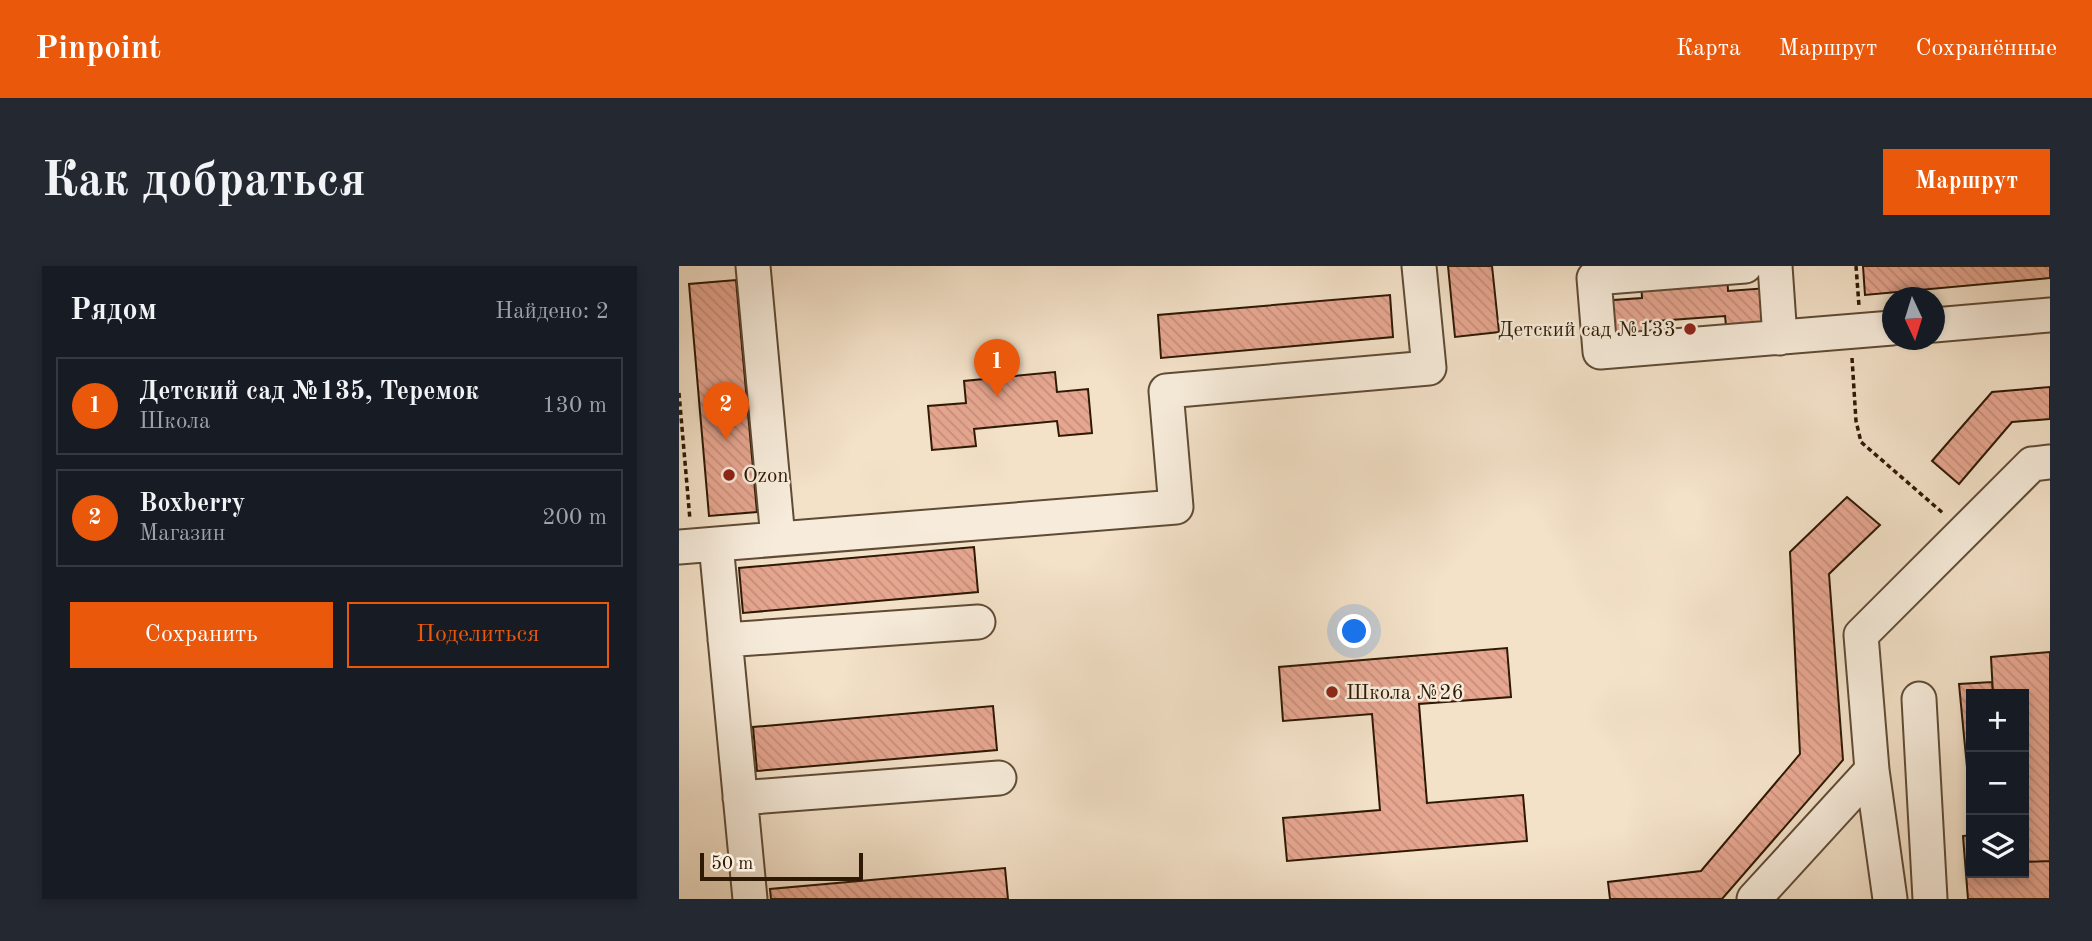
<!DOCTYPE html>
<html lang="ru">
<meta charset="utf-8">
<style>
:root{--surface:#171b24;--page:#242831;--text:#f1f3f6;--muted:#9ea1a6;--line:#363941;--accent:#ea580c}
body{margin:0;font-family:"Old Standard TT",serif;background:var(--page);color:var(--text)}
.controls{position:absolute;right:21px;bottom:21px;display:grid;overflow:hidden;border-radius:0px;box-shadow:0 4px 10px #0003}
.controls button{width:63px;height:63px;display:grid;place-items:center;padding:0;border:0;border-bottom:2px solid var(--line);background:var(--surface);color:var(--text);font:35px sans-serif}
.compass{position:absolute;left:1203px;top:21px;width:63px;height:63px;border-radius:50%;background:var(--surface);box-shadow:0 4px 10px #0003;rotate:176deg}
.scale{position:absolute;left:21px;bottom:18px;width:163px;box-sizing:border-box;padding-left:7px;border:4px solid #2e1904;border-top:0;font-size:19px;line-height:24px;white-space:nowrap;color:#2e1904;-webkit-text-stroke:5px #f7ecdb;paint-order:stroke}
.you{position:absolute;left:676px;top:366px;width:24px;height:24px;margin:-18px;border:5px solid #fff;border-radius:50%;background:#1a73e8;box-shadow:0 0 0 10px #1a73e833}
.badge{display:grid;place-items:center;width:46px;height:46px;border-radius:50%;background:var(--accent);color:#fff;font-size:23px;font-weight:700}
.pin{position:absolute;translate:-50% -58px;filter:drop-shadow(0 2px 4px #0008)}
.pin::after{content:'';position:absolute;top:37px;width:24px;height:21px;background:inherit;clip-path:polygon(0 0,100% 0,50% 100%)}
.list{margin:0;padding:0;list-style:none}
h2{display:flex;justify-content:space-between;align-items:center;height:91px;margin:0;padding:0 28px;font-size:30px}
h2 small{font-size:23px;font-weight:400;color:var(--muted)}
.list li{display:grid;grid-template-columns:46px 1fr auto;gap:21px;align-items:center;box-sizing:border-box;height:98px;margin:0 14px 14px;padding:0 14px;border:2px solid var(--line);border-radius:0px}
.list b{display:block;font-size:26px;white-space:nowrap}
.list p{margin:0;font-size:23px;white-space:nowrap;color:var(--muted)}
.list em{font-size:23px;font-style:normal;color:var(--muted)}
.actions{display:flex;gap:14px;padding:21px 28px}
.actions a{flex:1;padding:16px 0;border:2px solid var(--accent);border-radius:0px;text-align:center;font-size:24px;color:var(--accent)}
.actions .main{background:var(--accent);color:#fff}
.icon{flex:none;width:38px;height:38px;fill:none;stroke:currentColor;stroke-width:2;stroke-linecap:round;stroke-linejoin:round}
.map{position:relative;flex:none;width:1371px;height:633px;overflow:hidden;border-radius:0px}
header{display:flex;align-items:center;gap:42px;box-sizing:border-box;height:98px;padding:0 35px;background:var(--accent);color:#fff}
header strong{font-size:33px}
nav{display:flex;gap:38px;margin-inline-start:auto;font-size:24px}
.intro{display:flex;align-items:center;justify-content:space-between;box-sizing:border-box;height:168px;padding:0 42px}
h1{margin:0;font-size:49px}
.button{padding:18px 32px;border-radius:0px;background:var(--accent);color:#fff;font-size:24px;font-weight:700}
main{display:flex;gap:42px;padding:0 42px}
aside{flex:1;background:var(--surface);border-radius:0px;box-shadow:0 4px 10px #0003}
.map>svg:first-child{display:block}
.building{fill:url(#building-back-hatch);stroke:#2e1904;stroke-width:2}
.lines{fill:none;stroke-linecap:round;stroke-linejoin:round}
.minor-casing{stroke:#5f4b35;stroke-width:37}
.path{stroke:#2e1904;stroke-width:3.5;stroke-dasharray:5 3.5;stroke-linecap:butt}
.minor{stroke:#f7ecdb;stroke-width:33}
.poi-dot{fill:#8f2418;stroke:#f7ecdb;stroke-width:2.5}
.labels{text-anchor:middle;stroke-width:5;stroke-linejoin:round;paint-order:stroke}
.poi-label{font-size:21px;fill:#2e1904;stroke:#f7ecdb;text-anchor:start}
</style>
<header>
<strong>Pinpoint</strong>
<nav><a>Карта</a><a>Маршрут</a><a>Сохранённые</a></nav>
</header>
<div class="intro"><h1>Как добраться</h1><a class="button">Маршрут</a></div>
<main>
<aside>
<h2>Рядом<small>Найдено: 2</small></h2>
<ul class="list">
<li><span class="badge">1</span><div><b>Детский сад №135, Теремок</b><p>Школа</p></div><em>130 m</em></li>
<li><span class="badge">2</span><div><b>Boxberry</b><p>Магазин</p></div><em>200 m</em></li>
</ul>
<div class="actions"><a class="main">Сохранить</a><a>Поделиться</a></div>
</aside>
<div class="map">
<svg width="1371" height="633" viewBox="0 0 1371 633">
<defs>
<pattern id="building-back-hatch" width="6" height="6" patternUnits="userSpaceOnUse" patternTransform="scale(1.75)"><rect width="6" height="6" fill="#e6a690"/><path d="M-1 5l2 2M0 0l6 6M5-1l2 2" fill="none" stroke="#c68e7b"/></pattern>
</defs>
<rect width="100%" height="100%" fill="#f3e1c8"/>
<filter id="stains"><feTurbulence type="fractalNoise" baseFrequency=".00286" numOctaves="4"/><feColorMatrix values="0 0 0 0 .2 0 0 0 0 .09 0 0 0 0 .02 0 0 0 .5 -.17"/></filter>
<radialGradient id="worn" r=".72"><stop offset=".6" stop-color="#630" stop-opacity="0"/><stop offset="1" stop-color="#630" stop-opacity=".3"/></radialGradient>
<path class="building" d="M 769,0 L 813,0 L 820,66 L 776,71 Z
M 1184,0 L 1371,0 L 1371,12 L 1186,29 Z
M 1048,6 L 1049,25 L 1089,22 L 1092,65 L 1048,69 L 1046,50 L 964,56 L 966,76 L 924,80 L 920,35 L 963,32 L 962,14 Z
M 57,14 L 78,246 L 30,250 L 10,18 Z
M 711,29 L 714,71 L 482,92 L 479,49 Z
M 376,106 L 378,126 L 409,123 L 413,167 L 380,170 L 378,155 L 295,163 L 297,180 L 253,184 L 249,140 L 287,137 L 285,115 Z
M 1371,121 L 1371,153 L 1333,156 L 1280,218 L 1253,195 L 1313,126 Z
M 1168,231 L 1201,259 L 1150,308 L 1164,494 L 1043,633 L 931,633 L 929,616 L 1022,605 L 1121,488 L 1111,286 Z
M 295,281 L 299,326 L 64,347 L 60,302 Z
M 828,382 L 832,431 L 740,438 L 748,537 L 844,529 L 848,575 L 608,595 L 604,552 L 701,544 L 693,448 L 604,455 L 600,401 Z
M 1371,386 L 1371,595 L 1345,596 L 1345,428 L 1314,428 L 1312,391 Z
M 1313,416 L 1314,428 L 1292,428 L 1292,543 L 1280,418 Z
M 314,440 L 318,484 L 78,505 L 74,461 Z
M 1292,569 L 1292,607 L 1345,607 L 1345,596 L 1371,595 L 1371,633 L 1289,633 L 1284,570 Z
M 326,602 L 329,633 L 92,633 L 91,623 Z"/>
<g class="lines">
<defs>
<path id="minor" d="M 74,0 L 99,273
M 1066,0 L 915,12 L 921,86 L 1213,62
M 1096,0 L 1101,72
M 1255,59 L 1371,49
M 37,278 L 71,633
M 0,281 L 497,241 L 487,125 L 750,102 L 740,0
M 46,374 L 299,356
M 1240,433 L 1251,633
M 61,532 L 320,512
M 1075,633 L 1193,504
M 1211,633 L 1193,504 L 1182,369 L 1353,198 L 1371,196"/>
</defs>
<use href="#minor" class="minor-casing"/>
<path class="path" d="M 1177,0 L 1180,40
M 1173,92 L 1177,155 L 1182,176 L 1265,248
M 0,127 L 11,254"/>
<use href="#minor" class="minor"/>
</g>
<g class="poi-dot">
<circle cx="1011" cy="63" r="7"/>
<circle cx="50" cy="209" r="7"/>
<circle cx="653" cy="426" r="7"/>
</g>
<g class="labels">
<g class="poi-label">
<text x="997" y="70" text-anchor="end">Детский сад №133</text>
<text x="64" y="216">Ozon</text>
<text x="667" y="433">Школа №26</text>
</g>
</g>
<rect width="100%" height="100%" filter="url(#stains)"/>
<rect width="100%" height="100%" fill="url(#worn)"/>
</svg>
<div class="controls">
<button>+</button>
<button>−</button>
<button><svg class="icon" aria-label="layers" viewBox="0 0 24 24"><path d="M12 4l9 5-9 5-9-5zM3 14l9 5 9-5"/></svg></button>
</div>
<svg class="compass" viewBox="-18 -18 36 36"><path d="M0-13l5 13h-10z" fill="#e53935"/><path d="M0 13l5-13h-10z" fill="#9ea1a6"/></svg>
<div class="scale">50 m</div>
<div class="you"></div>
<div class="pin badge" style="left:318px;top:131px">1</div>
<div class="pin badge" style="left:47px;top:174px">2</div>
</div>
</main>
